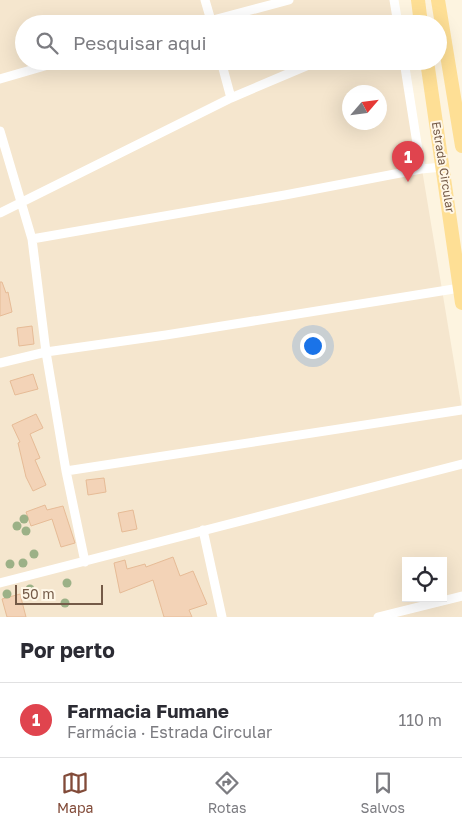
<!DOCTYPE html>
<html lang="pt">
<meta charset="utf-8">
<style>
:root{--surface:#fff;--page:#f2f2f3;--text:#2b2b33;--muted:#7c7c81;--line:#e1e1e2;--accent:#824b39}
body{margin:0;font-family:"Golos Text",sans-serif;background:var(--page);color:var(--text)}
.controls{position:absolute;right:15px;bottom:15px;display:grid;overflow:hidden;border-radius:0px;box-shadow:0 5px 20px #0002}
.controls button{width:45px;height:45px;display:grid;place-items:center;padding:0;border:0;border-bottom:1px solid var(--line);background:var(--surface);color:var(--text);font:25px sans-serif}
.compass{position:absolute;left:342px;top:85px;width:45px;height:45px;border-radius:50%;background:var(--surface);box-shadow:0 5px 20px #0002;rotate:62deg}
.scale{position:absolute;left:15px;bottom:12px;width:88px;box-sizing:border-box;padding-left:5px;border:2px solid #745a47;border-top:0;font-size:14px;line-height:18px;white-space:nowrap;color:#745a47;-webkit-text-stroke:4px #fff7e7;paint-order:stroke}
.you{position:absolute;left:312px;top:345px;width:18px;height:18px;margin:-12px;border:4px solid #fff;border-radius:50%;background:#1a73e8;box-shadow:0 0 0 8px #1a73e833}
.badge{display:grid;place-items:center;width:32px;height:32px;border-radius:50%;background:var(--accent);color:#fff;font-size:16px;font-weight:700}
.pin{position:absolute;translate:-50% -41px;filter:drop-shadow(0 1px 2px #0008)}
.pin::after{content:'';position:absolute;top:26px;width:18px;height:15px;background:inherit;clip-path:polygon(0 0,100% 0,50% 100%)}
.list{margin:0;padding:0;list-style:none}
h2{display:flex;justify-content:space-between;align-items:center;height:65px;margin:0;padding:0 20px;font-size:21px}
h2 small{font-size:16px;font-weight:400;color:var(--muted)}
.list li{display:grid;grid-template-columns:32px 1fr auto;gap:15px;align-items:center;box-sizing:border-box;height:75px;padding:0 20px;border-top:1px solid var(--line)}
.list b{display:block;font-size:19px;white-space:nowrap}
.list p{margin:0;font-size:16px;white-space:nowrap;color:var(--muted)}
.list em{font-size:16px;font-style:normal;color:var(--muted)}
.icon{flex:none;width:28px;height:28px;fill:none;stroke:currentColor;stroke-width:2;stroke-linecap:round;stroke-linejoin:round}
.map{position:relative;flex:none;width:462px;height:617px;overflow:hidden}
.search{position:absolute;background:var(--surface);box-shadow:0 5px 20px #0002;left:15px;right:15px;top:15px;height:55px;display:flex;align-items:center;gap:12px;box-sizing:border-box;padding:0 18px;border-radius:28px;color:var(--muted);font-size:19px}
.sheet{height:140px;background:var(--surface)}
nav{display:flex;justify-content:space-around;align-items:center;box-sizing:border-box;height:70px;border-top:1px solid var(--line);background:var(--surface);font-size:14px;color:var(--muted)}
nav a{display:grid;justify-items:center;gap:2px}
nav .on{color:var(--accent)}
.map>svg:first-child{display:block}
.residential{fill:#f5e6ce;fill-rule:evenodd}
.building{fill:#f3d3b7;stroke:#e6bb96}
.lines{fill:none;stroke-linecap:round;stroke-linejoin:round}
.minor{stroke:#fff;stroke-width:9}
.primary{stroke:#fedf95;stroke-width:14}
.tree{fill:#9cb187}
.labels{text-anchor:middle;stroke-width:4;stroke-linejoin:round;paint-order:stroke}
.street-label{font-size:12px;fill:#745a47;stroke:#fff7e7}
</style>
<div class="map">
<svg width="462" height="617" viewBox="0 0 462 617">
<rect width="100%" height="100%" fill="#fdf4e0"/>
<path class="residential" d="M 0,0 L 395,0 L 398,24 L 24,24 L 24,61 L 404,61 L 462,410 L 462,617 L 0,617 ZM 350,92 L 380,92 L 380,122 L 350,122 ZM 406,561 L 443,561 L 443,598 L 406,598 Z"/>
<path class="building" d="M 0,282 L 2,282 L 6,293 L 8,292 L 12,312 L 0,316 Z
M 32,326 L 34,344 L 19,346 L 17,328 Z
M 33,374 L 38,389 L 15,395 L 10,381 Z
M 36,414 L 43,428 L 30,434 L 40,458 L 35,460 L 46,485 L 33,491 L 26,477 L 18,443 L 20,442 L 12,425 Z
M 104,478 L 106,492 L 88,495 L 86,480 Z
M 45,505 L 47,510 L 63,506 L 75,543 L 61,547 L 52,519 L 31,526 L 26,512 Z
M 133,510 L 137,529 L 122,532 L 118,513 Z
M 173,557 L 180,576 L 193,571 L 207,604 L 189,610 L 192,617 L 164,617 L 153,580 L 120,593 L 114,563 L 125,560 L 127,569 L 145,564 L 146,567 Z
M 20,594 L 26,617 L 7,617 L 2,599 Z"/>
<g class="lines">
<path class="minor" d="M 205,0 L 212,24
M 394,0 L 398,24
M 198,24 L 289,0
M 221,61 L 231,98
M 404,61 L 421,169
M 0,79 L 62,61
M 0,131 L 32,239 L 46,352 L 66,471 L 85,562
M 0,213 L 231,98 L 318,61
M 32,239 L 285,195 L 421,169 L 443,167
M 0,363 L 46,352 L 166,335 L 460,288
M 66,471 L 462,410
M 203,530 L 222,617
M 0,583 L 462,464
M 378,617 L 462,596"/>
<path class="primary" d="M 418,0 L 421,24
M 438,0 L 462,146
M 427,61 L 462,303"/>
</g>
<g class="tree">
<circle cx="24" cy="519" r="4.5"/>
<circle cx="17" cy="526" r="4.5"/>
<circle cx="26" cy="531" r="4.5"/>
<circle cx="34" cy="554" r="4.5"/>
<circle cx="23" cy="563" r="4.5"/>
<circle cx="10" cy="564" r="4.5"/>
<circle cx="67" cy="583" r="4.5"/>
<circle cx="30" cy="589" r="4.5"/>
<circle cx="7" cy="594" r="4.5"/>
<circle cx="65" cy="603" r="4.5"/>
</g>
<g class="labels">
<g class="street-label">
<text transform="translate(443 167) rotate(81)" y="4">Estrada Circular</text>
</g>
</g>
</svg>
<div class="controls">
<button><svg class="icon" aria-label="locate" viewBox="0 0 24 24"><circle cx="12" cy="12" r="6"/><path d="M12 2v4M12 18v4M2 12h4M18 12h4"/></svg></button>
</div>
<svg class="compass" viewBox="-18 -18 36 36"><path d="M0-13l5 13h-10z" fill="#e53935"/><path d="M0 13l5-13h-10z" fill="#7c7c81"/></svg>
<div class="scale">50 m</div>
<div class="you"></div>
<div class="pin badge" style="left:408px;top:182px;background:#e0444e">1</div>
<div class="search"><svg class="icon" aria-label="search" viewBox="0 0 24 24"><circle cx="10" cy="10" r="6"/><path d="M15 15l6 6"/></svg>Pesquisar aqui</div>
</div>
<section class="sheet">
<h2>Por perto<small></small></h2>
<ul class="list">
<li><span class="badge" style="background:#e0444e">1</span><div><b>Farmacia Fumane</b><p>Farmácia · Estrada Circular</p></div><em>110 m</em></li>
</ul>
</section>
<nav>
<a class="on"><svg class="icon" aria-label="map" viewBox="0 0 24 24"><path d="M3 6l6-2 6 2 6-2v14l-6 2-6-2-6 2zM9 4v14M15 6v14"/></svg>Mapa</a>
<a><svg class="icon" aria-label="directions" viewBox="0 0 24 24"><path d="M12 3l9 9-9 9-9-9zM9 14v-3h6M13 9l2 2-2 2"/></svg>Rotas</a>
<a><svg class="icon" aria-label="saved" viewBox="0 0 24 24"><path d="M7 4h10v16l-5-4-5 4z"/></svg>Salvos</a>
</nav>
